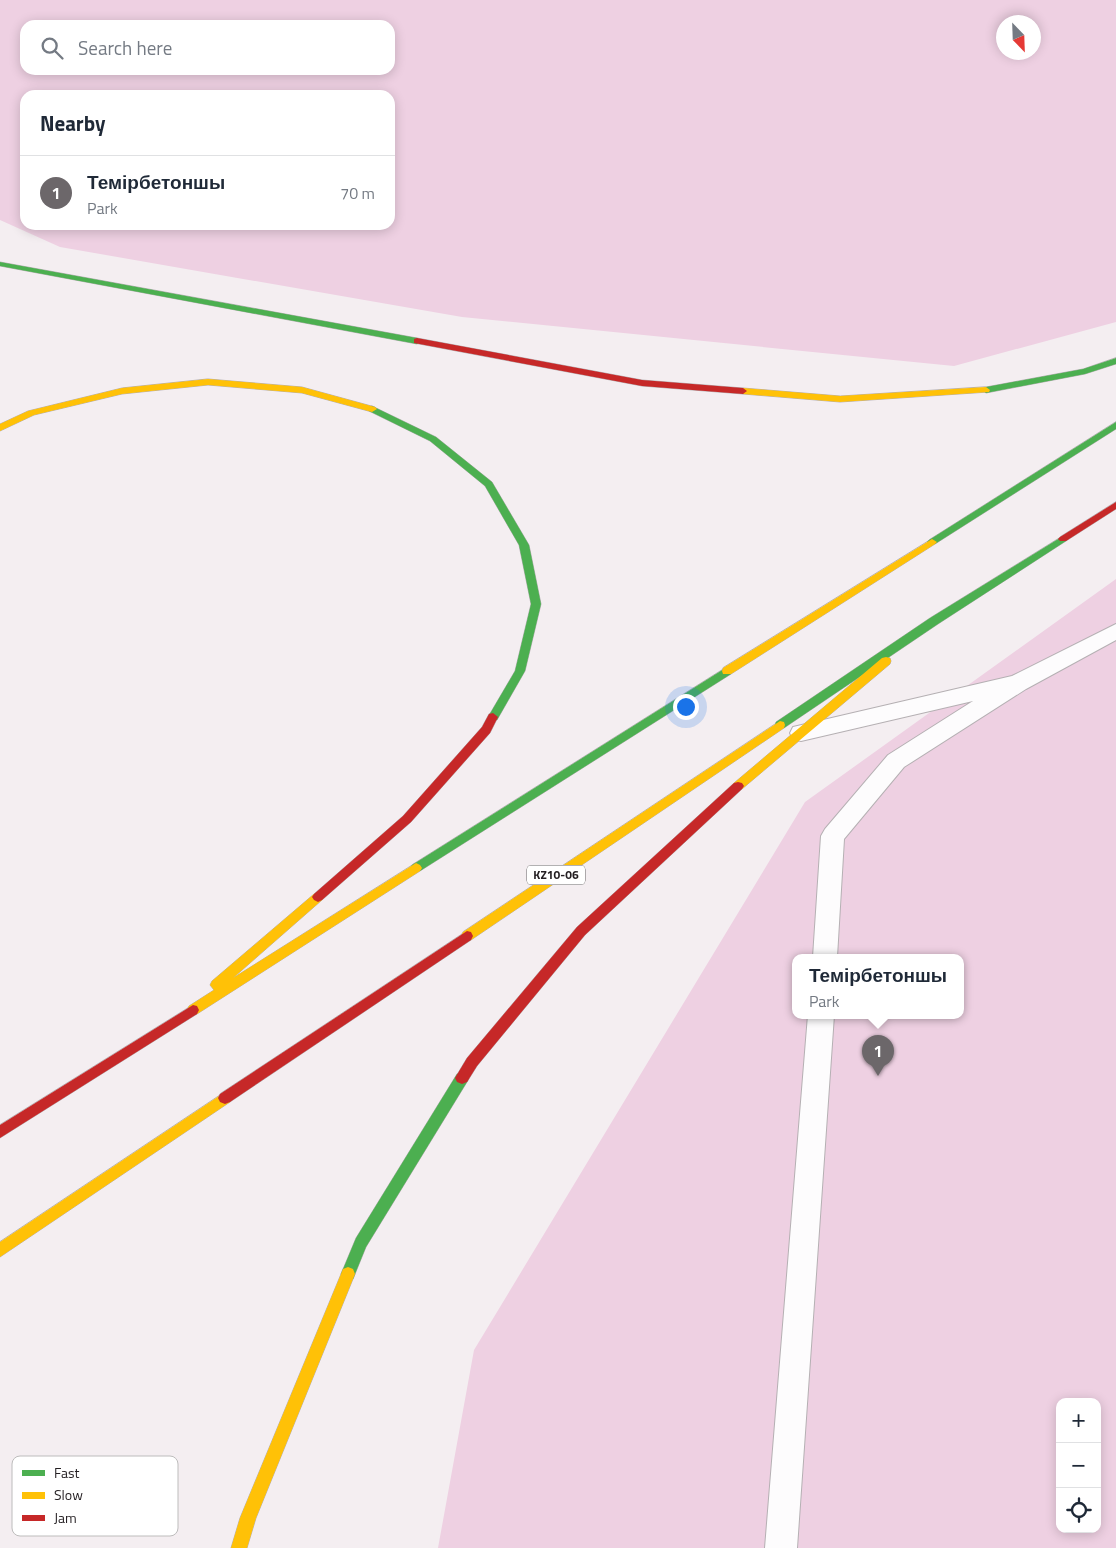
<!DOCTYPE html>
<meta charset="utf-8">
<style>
:root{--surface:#fff;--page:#f2f2f3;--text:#1f2937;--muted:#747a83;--line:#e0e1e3;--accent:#6c676a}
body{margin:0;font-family:"Titillium Web",sans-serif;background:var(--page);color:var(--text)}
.controls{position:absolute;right:15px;bottom:15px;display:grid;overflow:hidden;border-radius:10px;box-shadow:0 2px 12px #0003}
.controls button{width:45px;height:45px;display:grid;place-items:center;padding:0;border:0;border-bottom:1px solid var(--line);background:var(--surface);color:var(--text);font:25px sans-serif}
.compass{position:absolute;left:996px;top:15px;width:45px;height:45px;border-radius:50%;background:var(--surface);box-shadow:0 2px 12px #0003;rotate:157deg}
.you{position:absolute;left:685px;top:706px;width:18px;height:18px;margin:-12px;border:4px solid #fff;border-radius:50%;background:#1a73e8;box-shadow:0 0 0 8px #1a73e833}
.badge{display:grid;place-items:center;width:32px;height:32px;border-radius:50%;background:var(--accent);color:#fff;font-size:16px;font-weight:700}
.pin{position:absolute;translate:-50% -41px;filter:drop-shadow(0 1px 2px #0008)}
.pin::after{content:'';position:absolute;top:26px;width:18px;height:15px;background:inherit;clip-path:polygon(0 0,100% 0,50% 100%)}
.popup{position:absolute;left:792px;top:954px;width:172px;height:65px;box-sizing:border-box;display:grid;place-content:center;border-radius:10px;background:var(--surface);filter:drop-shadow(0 1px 4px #0005);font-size:16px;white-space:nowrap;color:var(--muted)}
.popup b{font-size:19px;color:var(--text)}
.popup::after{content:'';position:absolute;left:50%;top:100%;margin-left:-10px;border:10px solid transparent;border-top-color:var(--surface)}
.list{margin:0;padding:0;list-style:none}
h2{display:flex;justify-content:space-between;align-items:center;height:65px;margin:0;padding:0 20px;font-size:21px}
h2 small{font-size:16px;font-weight:400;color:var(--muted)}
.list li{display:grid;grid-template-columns:32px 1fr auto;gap:15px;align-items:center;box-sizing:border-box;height:75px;padding:0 20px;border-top:1px solid var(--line)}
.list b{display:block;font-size:19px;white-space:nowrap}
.list p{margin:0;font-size:16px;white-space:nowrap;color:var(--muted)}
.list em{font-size:16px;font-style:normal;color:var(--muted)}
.icon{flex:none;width:28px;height:28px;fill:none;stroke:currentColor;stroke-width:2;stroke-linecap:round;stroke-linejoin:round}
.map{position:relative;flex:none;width:1116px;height:1548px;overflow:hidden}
.search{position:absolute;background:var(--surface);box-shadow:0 2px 12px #0003;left:20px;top:20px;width:375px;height:55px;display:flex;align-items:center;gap:12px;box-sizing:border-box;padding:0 18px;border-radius:15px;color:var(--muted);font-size:19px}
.panel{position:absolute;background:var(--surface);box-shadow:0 2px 12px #0003;left:20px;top:90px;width:375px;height:140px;border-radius:15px}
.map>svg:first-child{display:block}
.green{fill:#eed0e2;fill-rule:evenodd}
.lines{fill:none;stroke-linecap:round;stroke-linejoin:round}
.lane-casing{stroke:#b5b0b3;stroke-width:2}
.fast-casing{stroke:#b5b0b3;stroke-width:1}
.slow-casing{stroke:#b5b0b3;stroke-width:1}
.jam-casing{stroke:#b5b0b3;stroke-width:1}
.lane{fill:#fdfcfd;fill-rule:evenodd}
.fast{fill:#4caf50;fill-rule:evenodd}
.slow{fill:#ffc107;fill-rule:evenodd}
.jam{fill:#c62828;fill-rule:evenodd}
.labels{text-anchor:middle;stroke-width:4;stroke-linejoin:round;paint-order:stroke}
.shield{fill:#fff;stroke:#656264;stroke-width:1}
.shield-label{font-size:12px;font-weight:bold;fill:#231e21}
.key{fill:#fff;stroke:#bdbcbc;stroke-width:1}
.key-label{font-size:14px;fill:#231e21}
</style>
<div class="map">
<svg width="1116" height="1548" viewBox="0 0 1116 1548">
<rect width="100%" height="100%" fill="#f4eef1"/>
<path class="green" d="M 0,0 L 1116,0 L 1116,322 L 954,366 L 462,317 L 60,247 L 0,220 ZM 1004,22 L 1034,22 L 1034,52 L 1004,52 ZM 25,25 L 390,25 L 390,70 L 25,70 ZM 25,95 L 390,95 L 390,225 L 25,225 Z
M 1116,579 L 1116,1548 L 438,1548 L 474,1350 L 805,802 ZM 796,957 L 960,957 L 960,1015 L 796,1015 ZM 1060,1402 L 1097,1402 L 1097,1529 L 1060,1529 Z"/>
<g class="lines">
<defs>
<path id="lane" d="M 1116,624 L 1116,640 L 1026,689 L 904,767 L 844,839 L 837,957 L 813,957 L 821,836 L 825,829 L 888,755 L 973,701 L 801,741 L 793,739 L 790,733 L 793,727 L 1012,676 Z
M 808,1015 L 834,1015 L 797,1548 L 765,1548 Z"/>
<path id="fast" d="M 0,262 L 417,338 L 421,341 L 417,344 L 0,266 Z
M 1116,358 L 1116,364 L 1085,374 L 986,393 L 982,390 L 986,387 L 1083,369 Z
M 372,406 L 436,437 L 492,482 L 529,545 L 541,604 L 525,671 L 497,720 L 489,720 L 488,717 L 515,671 L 531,604 L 519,545 L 485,486 L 430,441 L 369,411 L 367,409 Z
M 1116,422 L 1116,429 L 935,544 L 929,544 L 927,542 L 929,540 Z
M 1063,536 L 1066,537 L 1068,539 L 1066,541 L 938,624 L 784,728 L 776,728 L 775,725 L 776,722 L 930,618 Z
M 727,667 L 731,668 L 732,671 L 731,674 L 420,871 L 412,871 L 410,868 L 412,865 Z
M 462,1072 L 467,1074 L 469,1078 L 467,1082 L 366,1247 L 353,1279 L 348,1281 L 343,1279 L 341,1274 L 356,1238 L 457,1074 Z"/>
<path id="slow" d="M 208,379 L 302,387 L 375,407 L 377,409 L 372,412 L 302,393 L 208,385 L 122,394 L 34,415 L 0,431 L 0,424 L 28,411 L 122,388 Z
M 986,387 L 990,390 L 989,392 L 840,402 L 743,394 L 739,391 L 743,388 L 840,396 Z
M 932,539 L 937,542 L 935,544 L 731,674 L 723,674 L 722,671 L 723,668 Z
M 886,657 L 890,658 L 891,661 L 890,664 L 742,789 L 734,789 L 732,786 L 734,783 L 882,658 Z
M 780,721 L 784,722 L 785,725 L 784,728 L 471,940 L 467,941 L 463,940 L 461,936 L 463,932 Z
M 416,863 L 420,865 L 422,868 L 420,871 L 197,1014 L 193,1015 L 189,1014 L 187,1010 L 189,1006 L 214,990 L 210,985 L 212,981 L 314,894 L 318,892 L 322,894 L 324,897 L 322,900 L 233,978 Z
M 225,1092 L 230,1094 L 232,1098 L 230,1102 L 0,1257 L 0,1242 Z
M 348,1267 L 353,1269 L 355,1274 L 256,1518 L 247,1548 L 231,1548 L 240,1518 L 341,1274 L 343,1269 Z"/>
<path id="jam" d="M 417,338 L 642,380 L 743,388 L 747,391 L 743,394 L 642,386 L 414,343 L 414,339 Z
M 1116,502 L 1116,509 L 1066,541 L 1060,541 L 1058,539 L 1060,537 Z
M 493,713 L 498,717 L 490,733 L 411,822 L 322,900 L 318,902 L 314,900 L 312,897 L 314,894 L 403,816 L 482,727 L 489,714 Z
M 738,782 L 742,783 L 744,786 L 742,789 L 585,935 L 477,1066 L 467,1082 L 462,1084 L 457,1082 L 455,1078 L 467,1058 L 577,927 L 734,783 Z
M 467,931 L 471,932 L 473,936 L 471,940 L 230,1102 L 225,1104 L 220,1102 L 218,1098 L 220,1094 Z
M 193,1005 L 197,1006 L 199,1010 L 197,1014 L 0,1138 L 0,1125 Z"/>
</defs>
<use href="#lane" class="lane-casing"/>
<use href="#fast" class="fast-casing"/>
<use href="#slow" class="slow-casing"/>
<use href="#jam" class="jam-casing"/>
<use href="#lane" class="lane"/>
<use href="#fast" class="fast"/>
<use href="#slow" class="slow"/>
<use href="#jam" class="jam"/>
</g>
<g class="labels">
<rect class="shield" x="527" y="865.5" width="58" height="19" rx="4"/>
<g class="shield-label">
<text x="556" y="879">KZ10-06</text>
</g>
</g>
<rect x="12" y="1456" width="166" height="80" rx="8" class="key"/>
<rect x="22" y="1470" width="23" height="6" fill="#4caf50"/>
<rect x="22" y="1492" width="23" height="7" fill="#ffc107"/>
<rect x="22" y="1515" width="23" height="6" fill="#c62828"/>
<g class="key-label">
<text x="54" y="1478">Fast</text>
<text x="54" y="1500">Slow</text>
<text x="54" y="1523">Jam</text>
</g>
</svg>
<div class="controls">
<button>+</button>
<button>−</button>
<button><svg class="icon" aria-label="locate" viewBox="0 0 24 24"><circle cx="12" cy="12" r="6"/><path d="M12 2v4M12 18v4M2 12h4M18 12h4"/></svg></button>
</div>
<svg class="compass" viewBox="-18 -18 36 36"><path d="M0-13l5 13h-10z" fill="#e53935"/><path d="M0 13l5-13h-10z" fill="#747a83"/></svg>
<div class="you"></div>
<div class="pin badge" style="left:878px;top:1076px">1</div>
<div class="popup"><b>Темірбетоншы</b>Park</div>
<div class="search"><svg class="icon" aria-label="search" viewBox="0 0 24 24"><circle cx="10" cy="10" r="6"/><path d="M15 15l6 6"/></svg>Search here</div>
<section class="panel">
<h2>Nearby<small></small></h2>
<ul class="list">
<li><span class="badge">1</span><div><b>Темірбетоншы</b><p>Park</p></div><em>70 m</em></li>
</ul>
</section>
</div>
